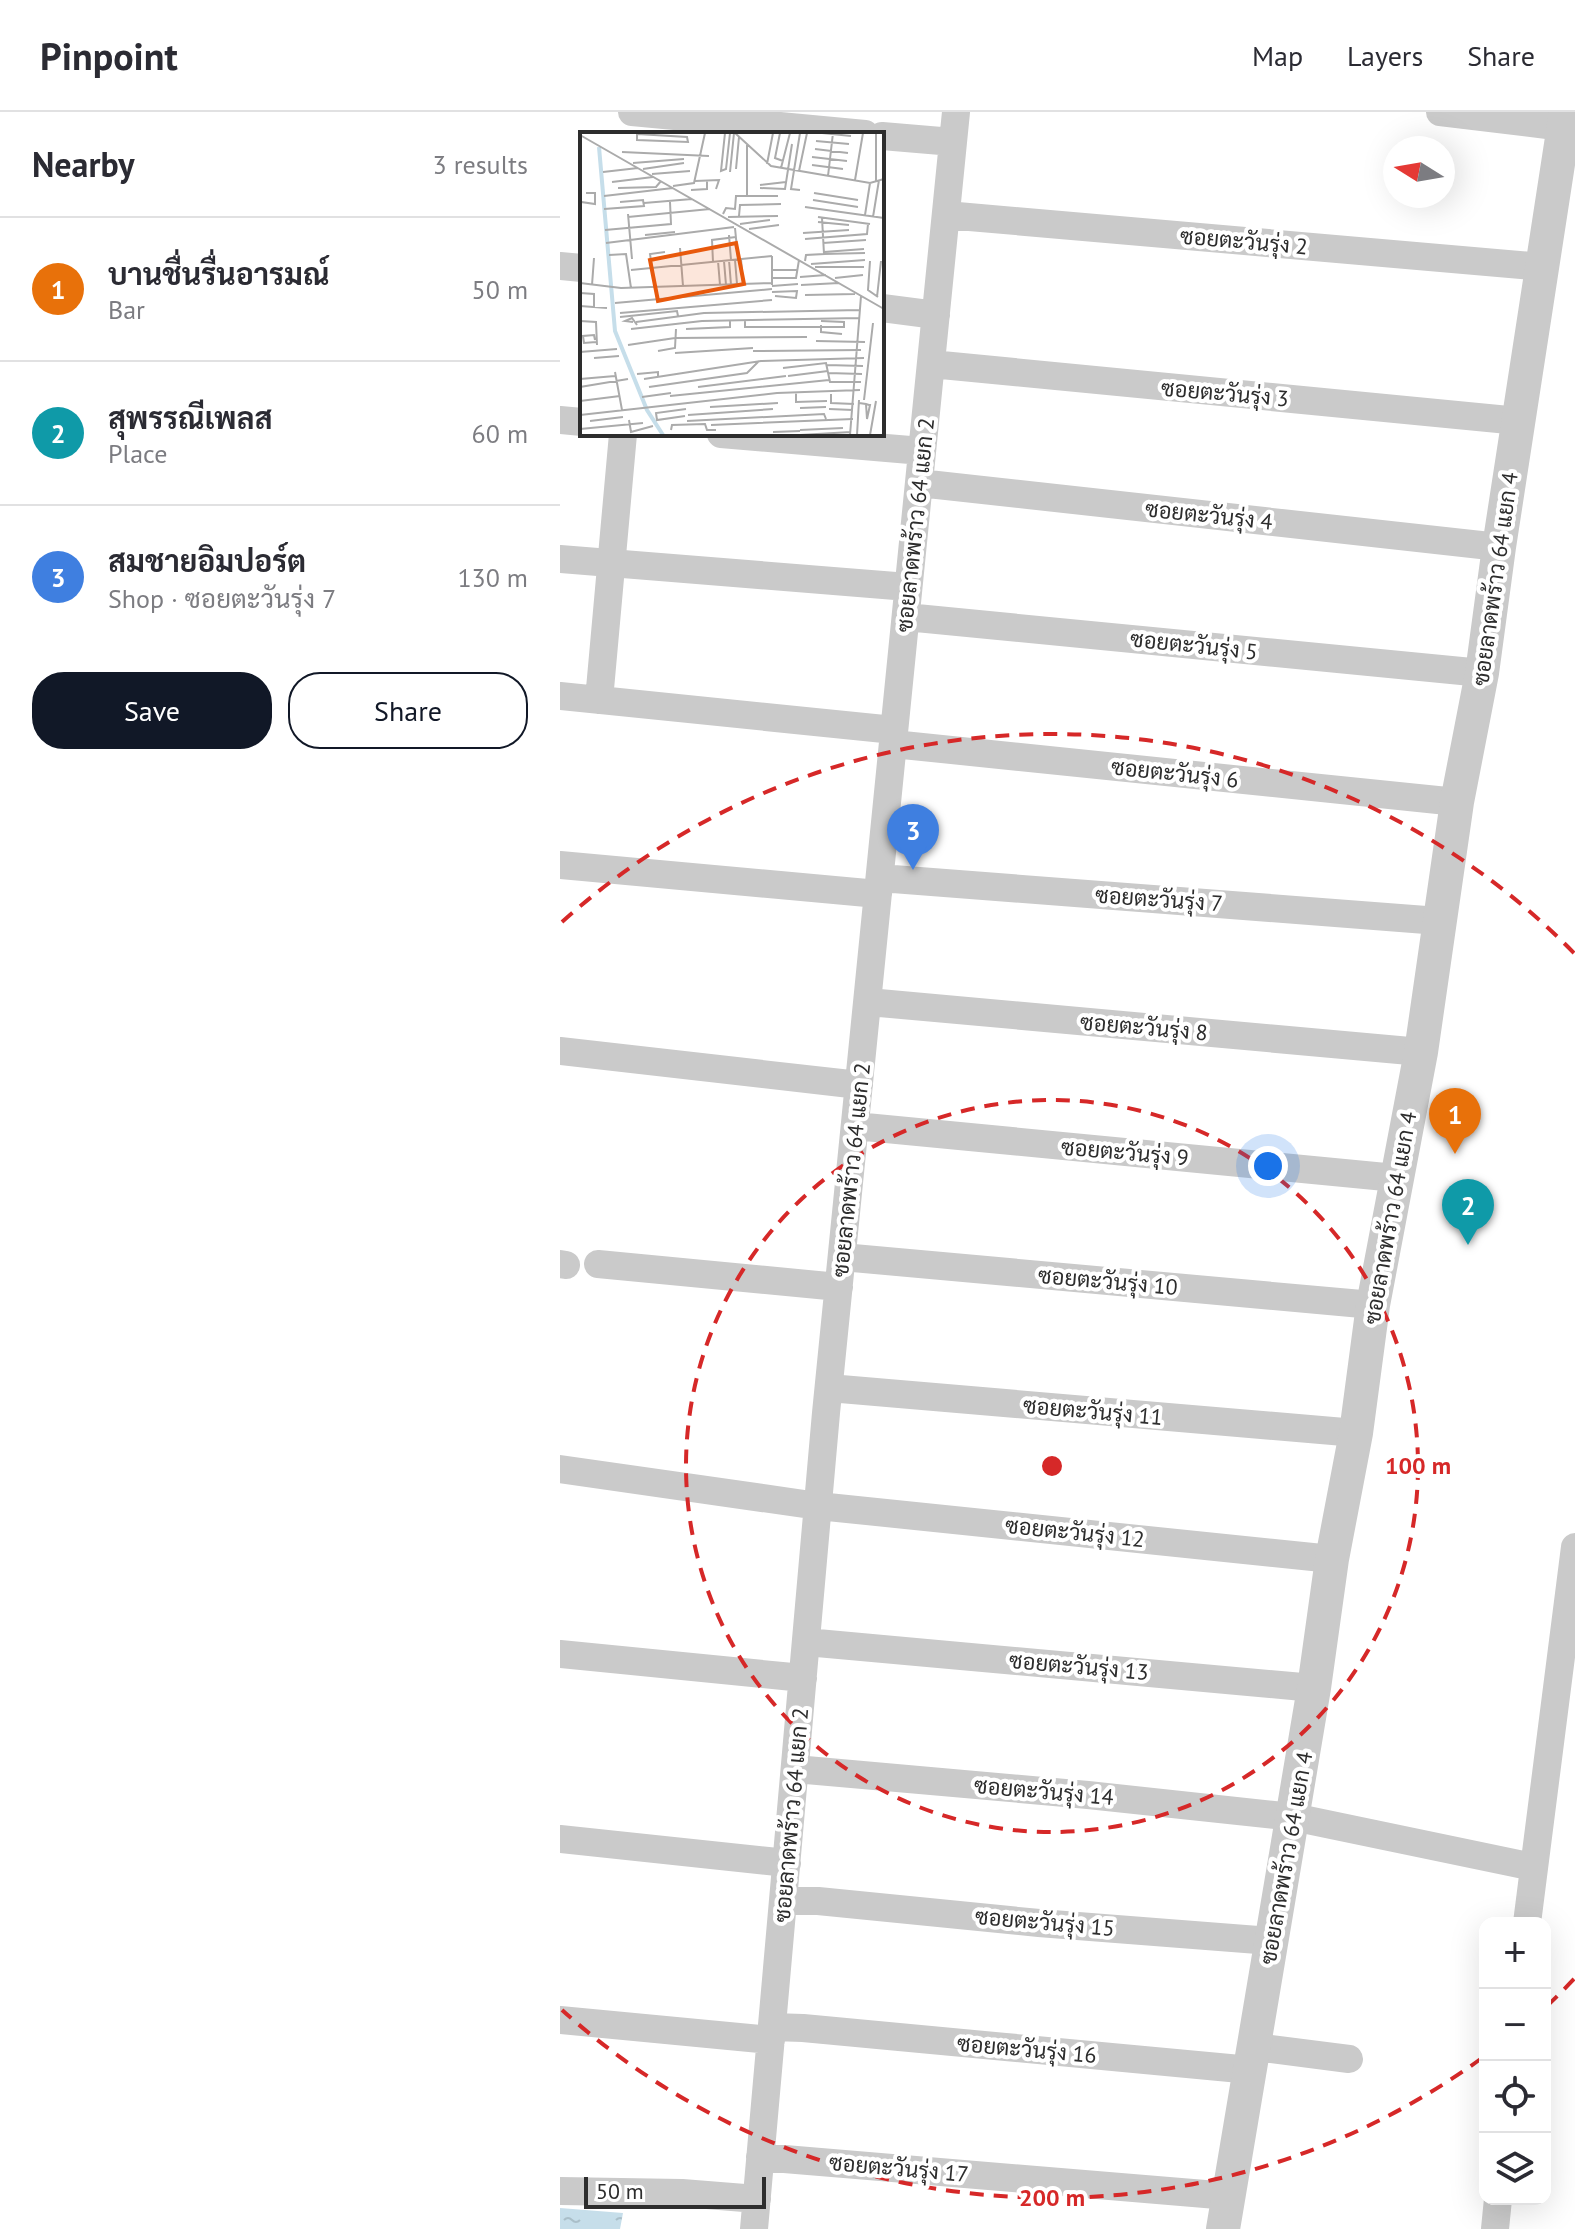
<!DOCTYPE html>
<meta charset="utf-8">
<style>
:root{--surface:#fff;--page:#f2f2f3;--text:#2b2b33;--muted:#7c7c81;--line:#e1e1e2;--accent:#111827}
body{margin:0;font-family:"PT Sans",Sarabun,sans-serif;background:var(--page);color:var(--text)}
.controls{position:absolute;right:24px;bottom:24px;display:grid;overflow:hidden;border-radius:16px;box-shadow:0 8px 32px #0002}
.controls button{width:72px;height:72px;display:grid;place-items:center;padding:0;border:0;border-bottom:2px solid var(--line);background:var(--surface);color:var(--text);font:40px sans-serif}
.compass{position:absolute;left:823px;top:24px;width:72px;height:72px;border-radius:50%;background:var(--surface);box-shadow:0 8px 32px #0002;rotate:281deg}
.scale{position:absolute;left:24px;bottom:20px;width:182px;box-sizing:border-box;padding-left:8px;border:4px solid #2d2d2d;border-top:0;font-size:22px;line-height:28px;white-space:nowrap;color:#2d2d2d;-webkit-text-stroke:6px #fff;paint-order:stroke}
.you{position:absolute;left:708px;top:1054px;width:28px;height:28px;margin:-20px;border:6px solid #fff;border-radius:50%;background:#1a73e8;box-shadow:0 0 0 12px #1a73e833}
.badge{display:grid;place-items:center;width:52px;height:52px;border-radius:50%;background:var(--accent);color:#fff;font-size:26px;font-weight:700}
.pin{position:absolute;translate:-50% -66px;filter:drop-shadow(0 2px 4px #0008)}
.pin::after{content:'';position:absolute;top:42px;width:28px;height:24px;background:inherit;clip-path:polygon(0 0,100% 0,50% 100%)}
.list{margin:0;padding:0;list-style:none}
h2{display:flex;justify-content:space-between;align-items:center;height:104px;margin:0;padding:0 32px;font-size:34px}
h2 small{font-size:26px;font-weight:400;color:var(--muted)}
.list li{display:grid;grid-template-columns:52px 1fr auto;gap:24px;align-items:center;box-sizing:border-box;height:144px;padding:0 32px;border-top:2px solid var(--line)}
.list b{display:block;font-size:30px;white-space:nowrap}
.list p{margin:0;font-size:26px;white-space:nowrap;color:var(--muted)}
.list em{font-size:26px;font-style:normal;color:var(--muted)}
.actions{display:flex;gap:16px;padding:24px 32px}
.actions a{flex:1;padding:18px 0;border:2px solid var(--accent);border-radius:32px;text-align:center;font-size:28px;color:var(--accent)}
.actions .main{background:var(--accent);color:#fff}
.icon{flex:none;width:44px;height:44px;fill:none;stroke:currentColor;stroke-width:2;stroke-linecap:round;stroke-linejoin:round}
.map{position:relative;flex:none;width:1015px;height:2117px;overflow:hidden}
header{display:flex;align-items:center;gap:48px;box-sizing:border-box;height:112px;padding:0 40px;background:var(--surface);border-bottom:2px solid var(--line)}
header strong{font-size:38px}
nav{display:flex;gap:44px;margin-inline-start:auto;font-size:28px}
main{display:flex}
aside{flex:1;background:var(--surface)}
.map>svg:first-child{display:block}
.water{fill:url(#water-ripples)}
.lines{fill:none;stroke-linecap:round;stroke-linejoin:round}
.minor{stroke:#cacaca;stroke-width:28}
.tertiary{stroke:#cacaca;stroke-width:34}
.ring{fill:none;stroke:#d62828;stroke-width:4;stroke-dasharray:14 10}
.labels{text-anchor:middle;stroke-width:8;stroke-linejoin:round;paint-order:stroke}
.street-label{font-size:22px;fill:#2d2d2d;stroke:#fff}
.inset-river{fill:none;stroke:#c6deea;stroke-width:4}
.inset-road{fill:none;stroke:#ababab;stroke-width:2}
.view{fill:#e8590c;fill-opacity:0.15;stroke:#e8590c;stroke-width:4}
.inset-edge{fill:none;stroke:#2d2d2d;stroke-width:4}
.centre{fill:#d62828;stroke:#fff;stroke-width:4}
.ring-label{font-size:24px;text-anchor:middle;font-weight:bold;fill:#d62828;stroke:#fff;stroke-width:8;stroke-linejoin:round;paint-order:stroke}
</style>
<header>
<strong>Pinpoint</strong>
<nav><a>Map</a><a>Layers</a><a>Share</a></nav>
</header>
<main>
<aside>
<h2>Nearby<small>3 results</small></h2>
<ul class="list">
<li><span class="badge" style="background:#e8710a">1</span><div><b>บานชื่นรื่นอารมณ์</b><p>Bar</p></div><em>50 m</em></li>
<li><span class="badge" style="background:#0f9aa8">2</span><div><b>สุพรรณีเพลส</b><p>Place</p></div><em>60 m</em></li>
<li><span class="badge" style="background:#3f7fe0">3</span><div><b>สมชายอิมปอร์ต</b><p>Shop · ซอยตะวันรุ่ง 7</p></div><em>130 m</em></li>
</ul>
<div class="actions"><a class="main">Save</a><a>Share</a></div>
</aside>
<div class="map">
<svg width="1015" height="2117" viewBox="0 0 1015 2117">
<defs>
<pattern id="water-ripples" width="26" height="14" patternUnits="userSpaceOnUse" patternTransform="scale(2)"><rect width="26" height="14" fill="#c6deea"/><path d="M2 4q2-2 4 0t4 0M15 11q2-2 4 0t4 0" fill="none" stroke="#aabfc9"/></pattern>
</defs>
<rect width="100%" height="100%" fill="#fff"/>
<path class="water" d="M 0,2096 L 63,2101 L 60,2117 L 0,2117 Z"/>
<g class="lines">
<path class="minor" d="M 72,0 L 305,22
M 880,0 L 1003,15
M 322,24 L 393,30
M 386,103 L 983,155
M 0,154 L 22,156
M 322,196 L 376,203
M 371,252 L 959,309
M 0,308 L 22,310
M 161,322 L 362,339
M 359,371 L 939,435
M 0,447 L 348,475
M 346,505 L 922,561
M 0,584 L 334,618
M 39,588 L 63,322
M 333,632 L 897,690
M 0,753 L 318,782
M 320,766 L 879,809
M 308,890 L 861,940
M 0,939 L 299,973
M 295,1014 L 836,1066
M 282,1145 L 813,1193
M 0,1152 L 6,1153
M 38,1152 L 279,1175
M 269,1276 L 796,1321
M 0,1357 L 258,1394 L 772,1447
M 246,1530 L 754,1576
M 0,1542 L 243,1566
M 235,1657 L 528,1683 L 733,1705 L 973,1755
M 0,1727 L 227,1751
M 223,1789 L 258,1789 L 479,1811 L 711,1829
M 967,1811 L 1015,1435
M 0,1908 L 211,1928
M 212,1915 L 243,1916 L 691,1958
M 695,1935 L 789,1947
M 200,2045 L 669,2084
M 0,2079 L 122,2081 L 197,2087
M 194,2117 L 266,1301 L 396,0
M 935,2117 L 938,2087"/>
<path class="tertiary" d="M 663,2117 L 754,1576 L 772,1447 L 796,1321 L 813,1193 L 861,940 L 897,690 L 922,561 L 939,435 L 1006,0"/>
</g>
<g class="ring">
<circle cx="492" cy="1354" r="366"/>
<path d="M1014 1867A732 732 0 0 1 987 1894M922 1946A732 732 0 0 1 2 1898M2 810A732 732 0 0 1 1014 841"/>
</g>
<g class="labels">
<g class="street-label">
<text transform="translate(684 129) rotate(5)" y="8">ซอยตะวันรุ่ง 2</text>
<text transform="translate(665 281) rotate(5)" y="8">ซอยตะวันรุ่ง 3</text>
<text transform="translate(649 403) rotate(6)" y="8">ซอยตะวันรุ่ง 4</text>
<text transform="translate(355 413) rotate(-84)" y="8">ซอยลาดพร้าว 64 แยก 2</text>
<text transform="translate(935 467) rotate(-82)" y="8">ซอยลาดพร้าว 64 แยก 4</text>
<text transform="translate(634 533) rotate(6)" y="8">ซอยตะวันรุ่ง 5</text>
<text transform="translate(615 661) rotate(6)" y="8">ซอยตะวันรุ่ง 6</text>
<text transform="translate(599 787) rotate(4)" y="8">ซอยตะวันรุ่ง 7</text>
<text transform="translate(584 915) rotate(5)" y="8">ซอยตะวันรุ่ง 8</text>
<text transform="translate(565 1040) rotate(5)" y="8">ซอยตะวันรุ่ง 9</text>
<text transform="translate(291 1058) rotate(-84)" y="8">ซอยลาดพร้าว 64 แยก 2</text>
<text transform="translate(830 1106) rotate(-80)" y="8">ซอยลาดพร้าว 64 แยก 4</text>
<text transform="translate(548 1169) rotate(5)" y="8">ซอยตะวันรุ่ง 10</text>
<text transform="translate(533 1299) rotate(5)" y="8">ซอยตะวันรุ่ง 11</text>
<text transform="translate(515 1420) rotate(6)" y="8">ซอยตะวันรุ่ง 12</text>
<text transform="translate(519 1554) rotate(5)" y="8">ซอยตะวันรุ่ง 13</text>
<text transform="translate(484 1679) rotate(5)" y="8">ซอยตะวันรุ่ง 14</text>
<text transform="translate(231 1703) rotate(-85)" y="8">ซอยลาดพร้าว 64 แยก 2</text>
<text transform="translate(726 1746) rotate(-80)" y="8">ซอยลาดพร้าว 64 แยก 4</text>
<text transform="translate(485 1810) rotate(5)" y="8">ซอยตะวันรุ่ง 15</text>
<text transform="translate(467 1937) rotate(5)" y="8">ซอยตะวันรุ่ง 16</text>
<text transform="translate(339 2056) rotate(5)" y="8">ซอยตะวันรุ่ง 17</text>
</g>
</g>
<g transform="translate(20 20)">
<rect width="304" height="304" fill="#fff"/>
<path class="inset-river" d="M 19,15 L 35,199 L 67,278 L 83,303"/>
<path class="inset-road" d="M 145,1 L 141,39 L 146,37 L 150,1M 155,1 L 191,34 L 290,51 L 304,47M 200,1 L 195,26 L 203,29M 242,1 L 271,4M 296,1 L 296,49M 57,2 L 107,5 L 108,10 L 57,8 ZM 0,3 L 304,177M 236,9 L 269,12M 235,17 L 268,21M 42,20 L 129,24M 232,25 L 267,29M 53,31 L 104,27M 187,32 L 193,1M 232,33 L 263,37M 201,36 L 210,1M 63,37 L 104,31M 156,37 L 159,5M 219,39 L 227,1M 23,40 L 58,36M 150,40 L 154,1M 72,42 L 110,39M 248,44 L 253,1M 275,48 L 283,1M 115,49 L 139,48 L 136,57M 32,50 L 73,45M 180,53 L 206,50M 93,54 L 114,51 L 125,1M 38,56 L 76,55 L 81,49M 180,56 L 205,57 L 212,12M 111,58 L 127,57 L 127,48M 220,58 L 211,57 L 220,1M 234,61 L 278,68M 24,64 L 93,56M 167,64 L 167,13M 233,68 L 278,75M 64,71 L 112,67M 225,75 L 304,86M 1,76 L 1,70 L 15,72 L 15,61 L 6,61M 24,77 L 64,74 L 63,68 L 40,70M 48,82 L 52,127M 143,82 L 146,76 L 155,77 L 156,64 L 198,64M 285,83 L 290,51M 159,84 L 160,73 L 201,72M 48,85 L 130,77M 148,85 L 198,84M 238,85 L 290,92M 293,85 L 299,48M 238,90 L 269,93M 160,92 L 190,88M 155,96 L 158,127M 169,97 L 199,93M 25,98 L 91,92 L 90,70M 223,101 L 269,98M 65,103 L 95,100M 149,103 L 151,128M 0,107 L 1,81M 225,107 L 287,102 L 288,92M 26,111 L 154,95M 243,111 L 286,108M 100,116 L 103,154M 244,120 L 284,117M 244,122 L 285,121M 29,123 L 46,122 L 51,156M 161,127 L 163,152M 149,128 L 151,153M 155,128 L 157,152M 138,129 L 140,153M 144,129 L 146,153M 225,129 L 226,123 L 244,122 L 242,86M 290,129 L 288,158 L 298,165M 133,130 L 132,108 L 156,105M 231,132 L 285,128M 235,135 L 284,135M 72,136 L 70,122 L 85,120M 51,138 L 192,124M 192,138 L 217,138M 220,145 L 246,143M 192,146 L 216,146 L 219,128M 255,146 L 283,143M 0,151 L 41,156 L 192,151M 12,153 L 14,126M 192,153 L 192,124M 221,153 L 259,151M 192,154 L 218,152M 192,160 L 217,159 L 216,166 L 195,164M 0,161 L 14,162 L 14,175M 225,163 L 275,162M 297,165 L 301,129M 35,171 L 192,157M 0,174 L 27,176M 40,181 L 192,168M 40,185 L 97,179 L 98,184M 165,188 L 165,195 L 264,195 L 264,190 L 241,189M 0,189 L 16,190 L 17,213M 53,190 L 45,189 L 52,186 L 57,193M 56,190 L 124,181 L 280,178M 241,193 L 241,200 L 262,202M 51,197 L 122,189 L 280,186M 106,197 L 150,195 L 150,188M 15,208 L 14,203 L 3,204 L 4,211 L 16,210M 236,209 L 285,210M 48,213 L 95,206 L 227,205M 78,219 L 95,216 L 96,197M 173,219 L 281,218M 0,220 L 37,217M 95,221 L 173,216M 14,226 L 39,224M 247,233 L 283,234M 203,236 L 246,231 L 250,250 L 281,250M 35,240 L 42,278M 248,241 L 282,242M 57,242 L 78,240 L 78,245M 208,244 L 248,239M 0,247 L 35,244M 64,247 L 181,229 L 284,226M 0,255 L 48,247M 69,255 L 167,241 L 179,229M 118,255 L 206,244M 216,260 L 216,270 L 247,269M 251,262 L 251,271 L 274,272M 90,264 L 249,248M 62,265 L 91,261M 284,268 L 293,191M 0,269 L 40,264M 279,271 L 286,272 L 289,273 L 290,273 L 287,287 L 286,272M 130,275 L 198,271M 220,276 L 246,275M 249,277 L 273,278M 0,283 L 197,261 L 280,258M 108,283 L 193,277M 105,284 L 77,288 L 76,281 L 106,277M 49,288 L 51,300 L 73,294M 10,289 L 43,285M 107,289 L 244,282 L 246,287M 131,293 L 273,287M 0,297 L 63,291M 91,298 L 92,293 L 125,292 L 127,298 L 136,298M 220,298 L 263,296M 193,300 L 220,299M 220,303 L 271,300M 270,303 L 281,164M 277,303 L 279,268M 290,303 L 296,269"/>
<path class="view" d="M 156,111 L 164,152 L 78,169 L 70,128 Z"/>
<rect width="304" height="304" class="inset-edge"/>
</g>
<circle cx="492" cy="1354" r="12" class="centre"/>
<g class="ring-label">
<text x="858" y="1362">100 m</text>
<text x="492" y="2094">200 m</text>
</g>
</svg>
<div class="controls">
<button>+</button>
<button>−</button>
<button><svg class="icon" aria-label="locate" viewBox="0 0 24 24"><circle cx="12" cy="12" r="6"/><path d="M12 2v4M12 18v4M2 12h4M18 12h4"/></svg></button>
<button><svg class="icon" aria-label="layers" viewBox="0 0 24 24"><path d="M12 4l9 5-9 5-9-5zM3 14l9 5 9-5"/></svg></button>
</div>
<svg class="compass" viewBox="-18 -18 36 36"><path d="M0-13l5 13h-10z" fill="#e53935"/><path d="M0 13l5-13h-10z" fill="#7c7c81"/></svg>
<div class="scale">50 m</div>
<div class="you"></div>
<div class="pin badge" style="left:895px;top:1042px;background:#e8710a">1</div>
<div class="pin badge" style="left:908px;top:1133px;background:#0f9aa8">2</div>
<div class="pin badge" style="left:353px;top:758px;background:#3f7fe0">3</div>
</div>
</main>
